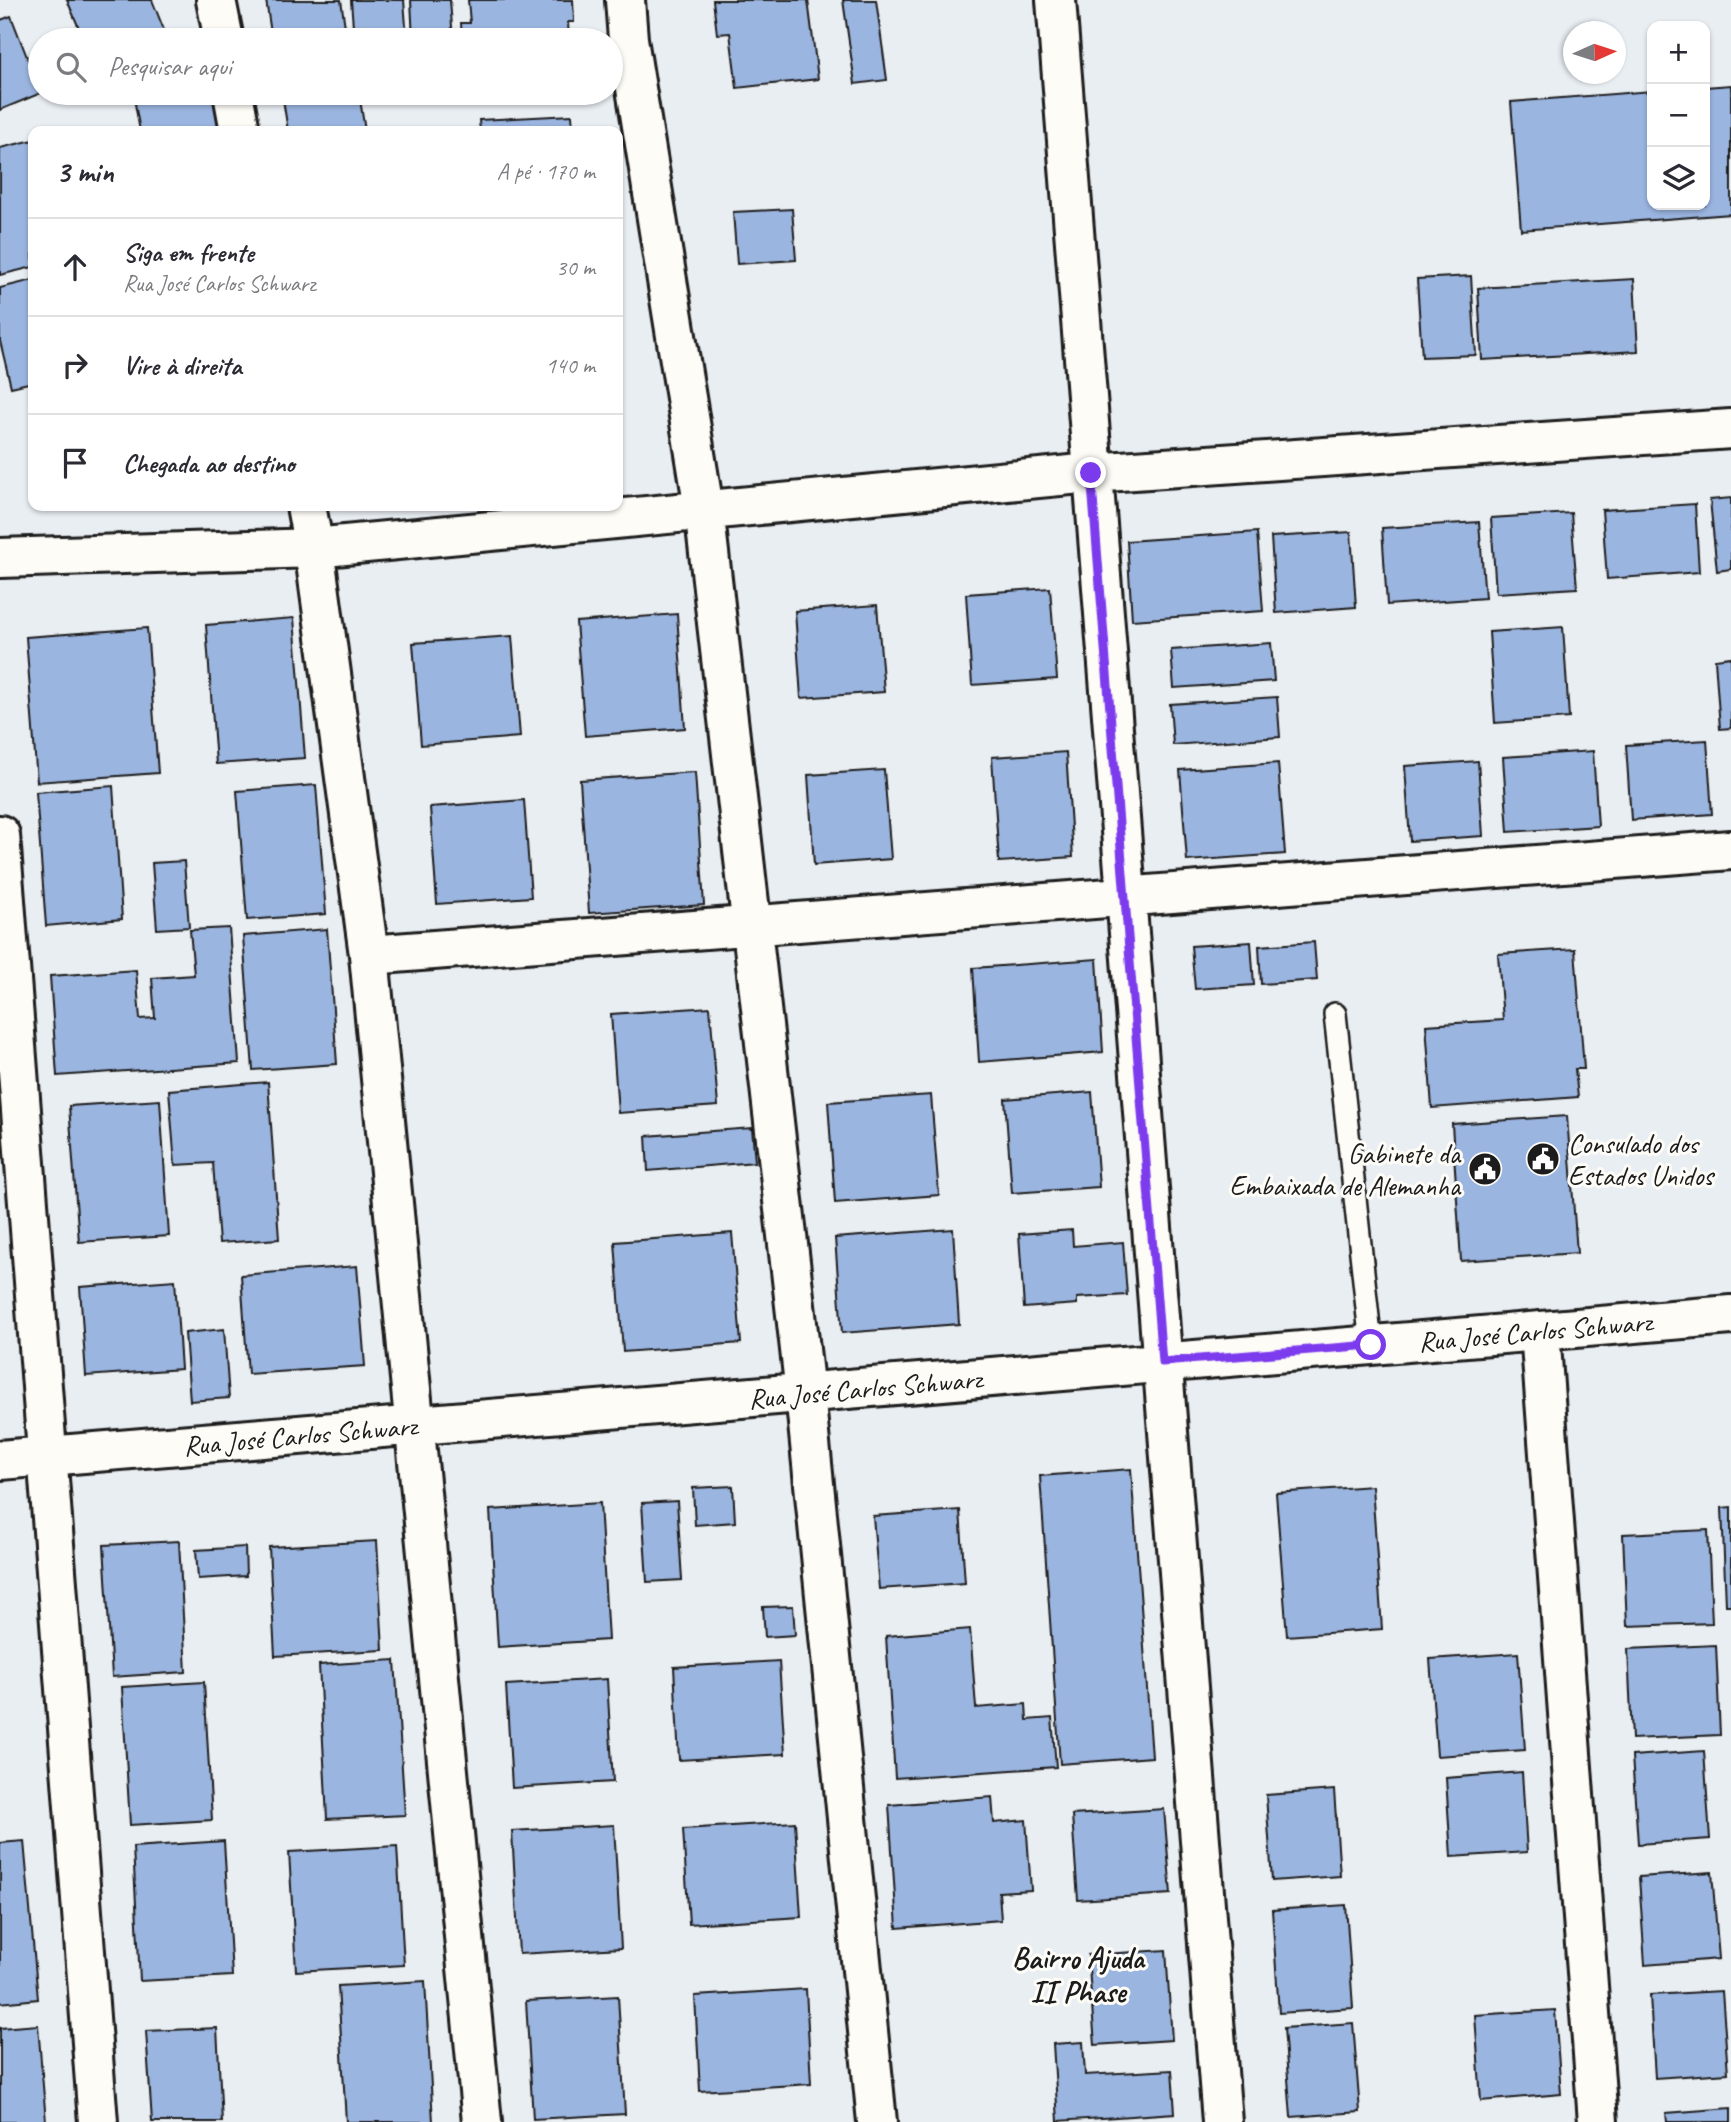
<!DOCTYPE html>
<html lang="pt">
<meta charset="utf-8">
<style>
:root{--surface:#fff;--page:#f2f2f3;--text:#2b2b33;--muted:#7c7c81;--line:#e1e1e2}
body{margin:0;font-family:Caveat,sans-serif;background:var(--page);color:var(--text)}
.controls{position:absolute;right:21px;top:21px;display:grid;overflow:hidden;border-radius:14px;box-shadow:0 2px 5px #0004}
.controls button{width:63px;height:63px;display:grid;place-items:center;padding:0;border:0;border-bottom:2px solid var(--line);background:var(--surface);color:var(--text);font:35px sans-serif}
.compass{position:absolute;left:1563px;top:21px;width:63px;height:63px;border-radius:50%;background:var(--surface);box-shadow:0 2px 5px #0004;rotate:87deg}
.stop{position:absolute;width:21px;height:21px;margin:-16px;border:5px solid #7c3aed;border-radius:50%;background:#fff}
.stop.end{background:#7c3aed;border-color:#fff;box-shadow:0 2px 7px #0008}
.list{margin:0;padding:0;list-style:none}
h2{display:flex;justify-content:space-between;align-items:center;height:91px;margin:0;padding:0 28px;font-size:30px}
h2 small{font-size:23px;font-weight:400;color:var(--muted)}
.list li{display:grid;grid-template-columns:46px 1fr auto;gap:21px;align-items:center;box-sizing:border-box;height:98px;padding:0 28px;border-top:2px solid var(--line)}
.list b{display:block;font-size:26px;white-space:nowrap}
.list p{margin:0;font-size:23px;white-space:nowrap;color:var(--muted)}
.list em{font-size:23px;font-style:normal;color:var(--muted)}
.icon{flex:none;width:38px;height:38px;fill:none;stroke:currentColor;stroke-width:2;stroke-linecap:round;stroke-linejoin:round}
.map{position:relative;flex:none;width:1731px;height:2122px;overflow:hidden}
.search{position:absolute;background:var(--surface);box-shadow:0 2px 5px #0004;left:28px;top:28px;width:595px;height:77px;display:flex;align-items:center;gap:18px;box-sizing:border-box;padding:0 24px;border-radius:38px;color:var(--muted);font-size:26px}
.panel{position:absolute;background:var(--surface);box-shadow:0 2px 5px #0004;left:28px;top:126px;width:595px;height:385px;border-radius:14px}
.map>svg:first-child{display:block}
.building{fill:#9bb5e1;stroke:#1c1c1c;stroke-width:2}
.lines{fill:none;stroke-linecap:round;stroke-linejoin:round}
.service-casing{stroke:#1c1c1c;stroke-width:26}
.minor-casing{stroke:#1c1c1c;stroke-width:44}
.service{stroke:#fdfcf7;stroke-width:21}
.minor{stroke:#fdfcf7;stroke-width:38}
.route{stroke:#7c3aed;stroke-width:9}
.labels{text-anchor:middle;stroke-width:6;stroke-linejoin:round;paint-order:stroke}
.poi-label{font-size:28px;fill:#1c1c1c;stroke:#fdfcf7;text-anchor:start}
.street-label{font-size:28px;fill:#1c1c1c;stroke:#fdfcf7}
.neighbourhood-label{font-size:30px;font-weight:bold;fill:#1c1c1c;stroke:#fdfcf7}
</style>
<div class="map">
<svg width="1731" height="2122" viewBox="0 0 1731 2122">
<rect width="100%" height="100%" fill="#e9eef3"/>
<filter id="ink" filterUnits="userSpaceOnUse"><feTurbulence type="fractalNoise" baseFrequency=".0143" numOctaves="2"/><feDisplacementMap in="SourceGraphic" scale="14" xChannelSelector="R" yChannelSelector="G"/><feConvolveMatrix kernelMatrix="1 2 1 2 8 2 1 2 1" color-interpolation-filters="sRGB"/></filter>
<g filter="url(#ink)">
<path class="building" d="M 67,0 L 152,0 L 168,40 L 84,40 Z
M 266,0 L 341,0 L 347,40 L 272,40 Z
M 351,0 L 404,0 L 407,40 L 354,40 Z
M 411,0 L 450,0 L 453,40 L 413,40 Z
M 468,0 L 573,0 L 574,22 L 568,22 L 569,40 L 462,40 L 461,23 L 470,23 Z
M 713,0 L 808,0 L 818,79 L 737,88 L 730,33 L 717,34 Z
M 843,0 L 876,0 L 887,80 L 855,84 Z
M 11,16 L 41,93 L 0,110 L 0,17 L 1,20 Z
M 1731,85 L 1731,214 L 1521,230 L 1511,102 L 1652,91 L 1652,205 L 1705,205 L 1705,87 Z
M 133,93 L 215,93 L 222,131 L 140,131 Z
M 282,93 L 359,93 L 365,131 L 288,131 Z
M 572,115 L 573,131 L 480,131 L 479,120 Z
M 33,140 L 33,267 L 0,275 L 0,148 Z
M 792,209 L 796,260 L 737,264 L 733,212 Z
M 1471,276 L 1476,355 L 1422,357 L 1417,279 Z
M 1634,279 L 1638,351 L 1482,360 L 1478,288 Z
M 33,280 L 33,382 L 11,387 L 0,341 L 0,288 Z
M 1731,498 L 1731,569 L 1717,571 L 1710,500 Z
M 1695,504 L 1699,572 L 1607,579 L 1602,510 Z
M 1571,513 L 1577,588 L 1496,593 L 1491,518 Z
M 1479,522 L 1485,598 L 1387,605 L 1382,528 Z
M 1257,532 L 1263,611 L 1132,620 L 1127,541 Z
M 1351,532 L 1356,607 L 1276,613 L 1271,537 Z
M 1050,588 L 1057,679 L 972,685 L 966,594 Z
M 877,605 L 884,692 L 801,698 L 795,611 Z
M 677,614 L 685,728 L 585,736 L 576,622 Z
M 294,618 L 305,758 L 216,764 L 206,625 Z
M 1563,627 L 1569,718 L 1495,723 L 1489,632 Z
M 147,628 L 158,773 L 37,782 L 26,637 Z
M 512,636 L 520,737 L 421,745 L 413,643 Z
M 1271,643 L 1274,681 L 1174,688 L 1171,650 Z
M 1731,657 L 1731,728 L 1720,729 L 1715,659 Z
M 1277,697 L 1280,737 L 1173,745 L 1170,704 Z
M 1707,740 L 1712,814 L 1631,820 L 1626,745 Z
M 1593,751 L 1598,826 L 1508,832 L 1503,757 Z
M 1066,752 L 1073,857 L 999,862 L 992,757 Z
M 1478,761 L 1483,836 L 1410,841 L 1405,766 Z
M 1278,763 L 1285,854 L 1187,861 L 1180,770 Z
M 884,770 L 891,859 L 814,865 L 808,775 Z
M 695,772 L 704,905 L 589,913 L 580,780 Z
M 316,785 L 326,914 L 247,920 L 237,791 Z
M 113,786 L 122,919 L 46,926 L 36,792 Z
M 524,800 L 531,897 L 437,904 L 430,807 Z
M 184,861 L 189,927 L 157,929 L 152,863 Z
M 229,928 L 239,1063 L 57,1076 L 50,976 L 136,970 L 140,1019 L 155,1018 L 152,978 L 194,975 L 190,930 Z
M 327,929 L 337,1064 L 253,1070 L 243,936 Z
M 1251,942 L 1254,985 L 1195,989 L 1191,946 Z
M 1314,942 L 1317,980 L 1261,984 L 1259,946 Z
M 1575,949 L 1584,1069 L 1575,1069 L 1578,1097 L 1432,1108 L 1426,1025 L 1503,1020 L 1498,954 Z
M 1097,959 L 1103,1052 L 979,1062 L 973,968 Z
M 710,1007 L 718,1106 L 618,1113 L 611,1014 Z
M 268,1082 L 279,1239 L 219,1243 L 213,1163 L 175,1165 L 169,1090 Z
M 1092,1092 L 1099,1187 L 1012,1193 L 1005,1099 Z
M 931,1095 L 939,1195 L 835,1203 L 828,1102 Z
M 160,1100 L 169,1236 L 79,1242 L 69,1106 Z
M 1567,1116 L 1577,1253 L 1461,1261 L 1452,1124 Z
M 752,1128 L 755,1162 L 648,1171 L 646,1136 Z
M 953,1229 L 959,1324 L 842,1333 L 835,1238 Z
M 1072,1230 L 1073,1246 L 1123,1242 L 1127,1295 L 1077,1298 L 1077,1304 L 1024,1308 L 1019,1234 Z
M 732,1233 L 741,1343 L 623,1352 L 615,1242 Z
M 357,1266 L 365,1366 L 248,1374 L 241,1275 Z
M 175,1280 L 181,1369 L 86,1376 L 80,1287 Z
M 224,1329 L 229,1398 L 190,1401 L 185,1333 Z
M 1131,1469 L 1152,1757 L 1060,1764 L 1040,1476 Z
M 733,1486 L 735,1522 L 695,1525 L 693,1488 Z
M 1372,1486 L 1382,1629 L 1287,1636 L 1276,1493 Z
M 677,1501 L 682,1580 L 647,1582 L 642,1503 Z
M 600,1503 L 608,1640 L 498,1647 L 490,1510 Z
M 1731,1507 L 1731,1605 L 1726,1605 L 1722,1508 Z
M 960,1510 L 965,1583 L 879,1589 L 873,1516 Z
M 1708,1530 L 1712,1623 L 1627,1626 L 1623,1534 Z
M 179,1541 L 186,1672 L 112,1677 L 104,1545 Z
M 377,1541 L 383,1650 L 275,1656 L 269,1547 Z
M 245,1547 L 246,1576 L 198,1579 L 196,1550 Z
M 793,1606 L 795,1635 L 765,1637 L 763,1607 Z
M 970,1629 L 976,1708 L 1026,1704 L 1027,1720 L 1052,1718 L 1056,1767 L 895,1778 L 886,1636 Z
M 1716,1645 L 1720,1735 L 1632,1739 L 1628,1649 Z
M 1518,1653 L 1525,1750 L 1437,1756 L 1430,1659 Z
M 395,1660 L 405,1815 L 327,1819 L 319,1665 Z
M 779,1661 L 785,1754 L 679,1760 L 674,1667 Z
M 607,1679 L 613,1782 L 512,1788 L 506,1685 Z
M 204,1682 L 212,1820 L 130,1825 L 122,1687 Z
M 1704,1751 L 1710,1839 L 1638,1844 L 1632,1756 Z
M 1522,1772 L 1527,1852 L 1451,1857 L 1446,1778 Z
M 1334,1790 L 1340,1876 L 1272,1881 L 1266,1795 Z
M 992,1797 L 994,1823 L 1026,1820 L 1031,1890 L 999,1892 L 1001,1920 L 897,1928 L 889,1805 Z
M 1164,1809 L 1171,1894 L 1078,1900 L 1072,1815 Z
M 795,1822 L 801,1917 L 689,1924 L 683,1829 Z
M 614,1825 L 621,1948 L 519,1954 L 512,1831 Z
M 24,1841 L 38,1999 L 0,2003 L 0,1843 Z
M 224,1841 L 232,1976 L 140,1981 L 133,1847 Z
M 397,1846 L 404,1965 L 296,1971 L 289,1852 Z
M 1712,1872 L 1719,1959 L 1645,1965 L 1639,1877 Z
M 1346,1905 L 1353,2008 L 1279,2013 L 1272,1910 Z
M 1166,1950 L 1172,2040 L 1095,2045 L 1088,1955 Z
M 425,1981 L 433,2122 L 346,2122 L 338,1986 Z
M 806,1989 L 811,2084 L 700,2091 L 695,1996 Z
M 1722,1991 L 1728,2073 L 1655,2078 L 1650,1995 Z
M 618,1996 L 625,2114 L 533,2119 L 526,2001 Z
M 1555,2010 L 1561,2094 L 1481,2101 L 1475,2015 Z
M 1353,2023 L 1360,2112 L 1291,2117 L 1284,2028 Z
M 38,2025 L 46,2122 L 0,2122 L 0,2028 Z
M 217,2028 L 222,2122 L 152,2122 L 146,2031 Z
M 1083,2042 L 1085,2075 L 1172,2070 L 1175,2113 L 1058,2121 L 1053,2044 Z
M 1731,2108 L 1731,2122 L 1667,2122 L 1666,2113 Z"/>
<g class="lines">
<defs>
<path id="service" d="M 1335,1014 L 1371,1345"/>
<path id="minor" d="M 216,0 L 224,40
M 625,0 L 628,39 L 704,509 L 805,1393 L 877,2122
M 1056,0 L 1222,2122
M 233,93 L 240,131
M 306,506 L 314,548 L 369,955 L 482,2122
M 0,558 L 314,548 L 1091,473 L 1731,429
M 0,835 L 98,2122
M 369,955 L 1731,850
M 1540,1331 L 1598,2122
M 0,1460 L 1731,1315"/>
</defs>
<use href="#service" class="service-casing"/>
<use href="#minor" class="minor-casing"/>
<use href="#service" class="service"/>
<use href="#minor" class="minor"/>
</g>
</g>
<g class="lines" filter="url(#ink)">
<path class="route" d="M 1091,473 L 1162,1362 L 1371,1345"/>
</g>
<defs>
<symbol id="civic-disc" viewBox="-11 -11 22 22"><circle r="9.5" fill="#1c1c1c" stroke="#fdfcf7"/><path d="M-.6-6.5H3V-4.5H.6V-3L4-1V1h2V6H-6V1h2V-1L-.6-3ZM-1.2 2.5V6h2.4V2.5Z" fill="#fff"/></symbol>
</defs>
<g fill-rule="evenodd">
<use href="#civic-disc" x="1524" y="1140" width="38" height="38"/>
<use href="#civic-disc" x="1466" y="1150" width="38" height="38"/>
</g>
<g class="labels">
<g class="poi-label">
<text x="1568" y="1153">Consulado dos<tspan x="1568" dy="32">Estados Unidos</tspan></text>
<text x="1460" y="1163" text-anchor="end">Gabinete da<tspan x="1460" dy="32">Embaixada de Alemanha</tspan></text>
</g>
<g class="street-label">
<text transform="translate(1535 1331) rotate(-5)" y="10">Rua José Carlos Schwarz</text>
<text transform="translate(865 1388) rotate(-5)" y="10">Rua José Carlos Schwarz</text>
<text transform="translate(300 1435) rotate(-5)" y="10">Rua José Carlos Schwarz</text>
</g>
<g class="neighbourhood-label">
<text x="1078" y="1968">Bairro Ajuda<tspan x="1078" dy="34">II Phase</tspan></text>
</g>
</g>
</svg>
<div class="controls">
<button>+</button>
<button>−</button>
<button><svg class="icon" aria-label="layers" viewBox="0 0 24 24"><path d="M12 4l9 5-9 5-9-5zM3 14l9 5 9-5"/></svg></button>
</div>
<svg class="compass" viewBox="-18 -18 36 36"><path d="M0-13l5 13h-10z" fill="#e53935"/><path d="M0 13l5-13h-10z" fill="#7c7c81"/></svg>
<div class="stop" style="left:1371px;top:1345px"></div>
<div class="stop end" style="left:1091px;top:473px"></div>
<div class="search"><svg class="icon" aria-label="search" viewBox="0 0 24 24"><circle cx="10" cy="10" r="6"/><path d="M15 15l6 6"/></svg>Pesquisar aqui</div>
<section class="panel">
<h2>3 min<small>A pé · 170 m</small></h2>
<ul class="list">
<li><svg class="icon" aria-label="ahead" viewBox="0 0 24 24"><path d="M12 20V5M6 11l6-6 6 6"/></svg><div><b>Siga em frente</b><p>Rua José Carlos Schwarz</p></div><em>30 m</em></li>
<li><svg class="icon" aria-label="right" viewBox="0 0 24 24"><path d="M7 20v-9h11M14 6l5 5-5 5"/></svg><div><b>Vire à direita</b></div><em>140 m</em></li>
<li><svg class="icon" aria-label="arrive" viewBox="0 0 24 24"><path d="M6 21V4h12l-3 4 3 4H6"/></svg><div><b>Chegada ao destino</b></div></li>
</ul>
</section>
</div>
